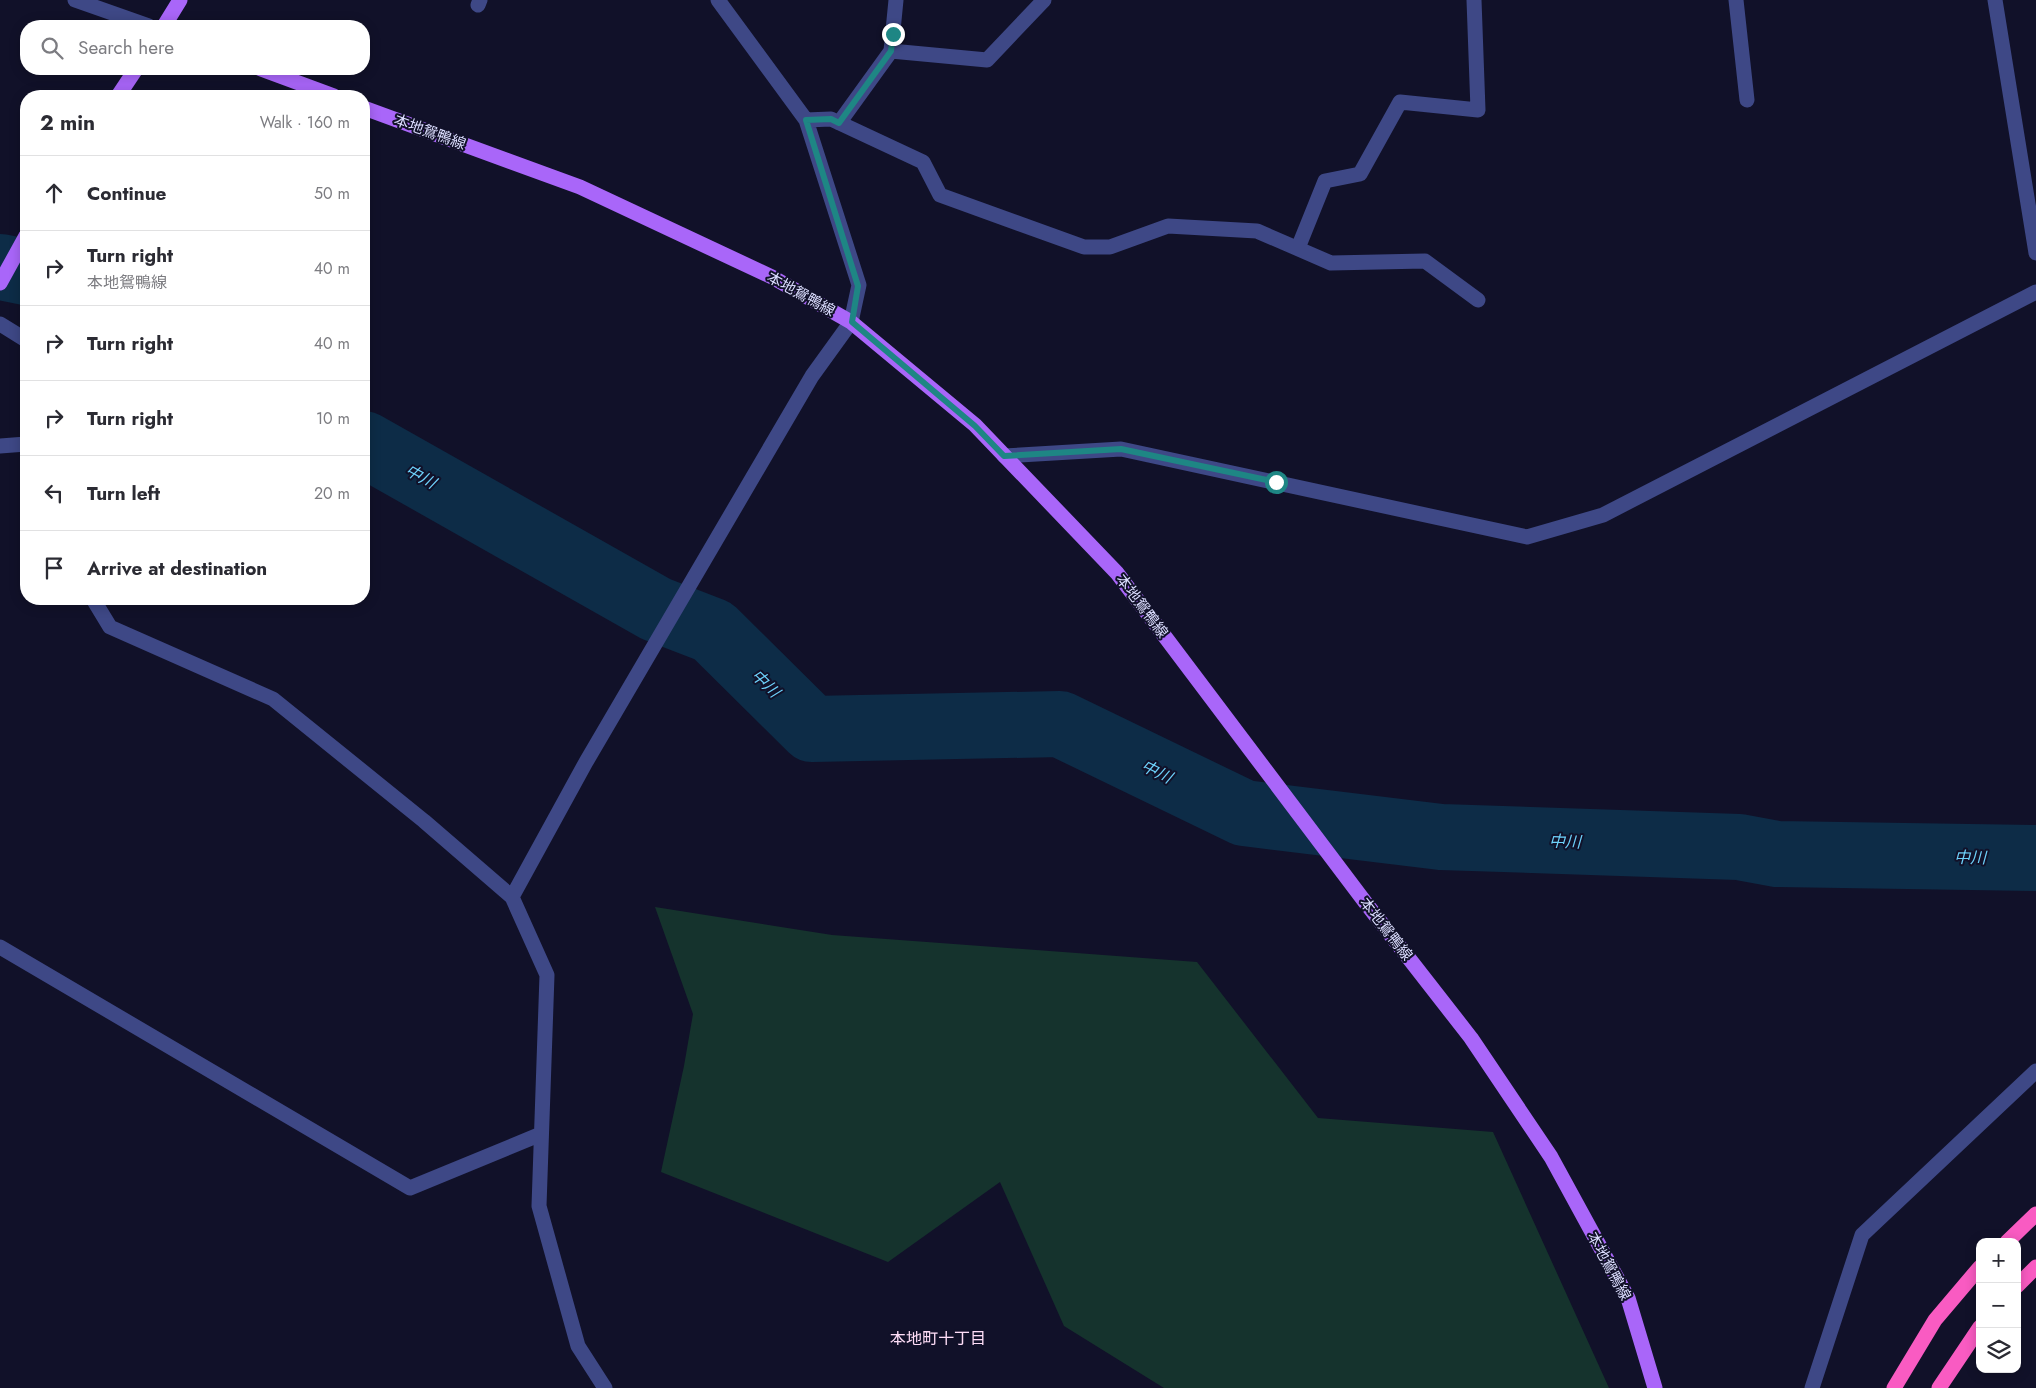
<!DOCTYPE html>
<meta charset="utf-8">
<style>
:root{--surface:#fff;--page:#f2f2f3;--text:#2b2b33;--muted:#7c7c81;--line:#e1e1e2}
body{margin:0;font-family:Jost,"Noto Sans JP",sans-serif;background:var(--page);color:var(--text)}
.controls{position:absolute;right:15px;bottom:15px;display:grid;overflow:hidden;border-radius:10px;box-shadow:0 2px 12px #0003}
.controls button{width:45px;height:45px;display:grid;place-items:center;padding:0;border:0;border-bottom:1px solid var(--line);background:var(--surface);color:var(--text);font:25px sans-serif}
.stop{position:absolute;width:15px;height:15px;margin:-11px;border:4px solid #1e8684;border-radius:50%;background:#fff}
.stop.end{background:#1e8684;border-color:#fff;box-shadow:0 1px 5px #0008}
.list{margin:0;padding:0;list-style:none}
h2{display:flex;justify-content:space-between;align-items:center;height:65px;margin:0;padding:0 20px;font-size:21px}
h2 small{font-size:16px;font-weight:400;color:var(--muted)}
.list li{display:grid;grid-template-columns:32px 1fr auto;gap:15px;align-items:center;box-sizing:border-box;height:75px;padding:0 20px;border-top:1px solid var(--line)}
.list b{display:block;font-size:19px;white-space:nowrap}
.list p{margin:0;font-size:16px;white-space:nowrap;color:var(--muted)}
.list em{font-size:16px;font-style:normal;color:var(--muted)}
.icon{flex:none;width:28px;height:28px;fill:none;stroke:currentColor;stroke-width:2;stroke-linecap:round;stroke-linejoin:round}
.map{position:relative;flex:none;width:2036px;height:1388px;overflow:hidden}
.search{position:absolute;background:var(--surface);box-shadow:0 2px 12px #0003;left:20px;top:20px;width:350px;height:55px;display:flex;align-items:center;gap:12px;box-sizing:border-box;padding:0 18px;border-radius:20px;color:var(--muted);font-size:19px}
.panel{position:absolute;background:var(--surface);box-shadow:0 2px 12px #0003;left:20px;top:90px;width:350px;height:515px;border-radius:20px}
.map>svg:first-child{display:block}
.green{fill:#15332d}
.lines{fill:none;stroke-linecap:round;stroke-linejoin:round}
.river{stroke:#0d2c47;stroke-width:66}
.minor{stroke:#3e4886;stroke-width:15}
.major{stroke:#a966f9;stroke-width:15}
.highway{stroke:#f95bc2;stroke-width:15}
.route{stroke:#1e8684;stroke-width:6}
.labels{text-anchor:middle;stroke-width:4;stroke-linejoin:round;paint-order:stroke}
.street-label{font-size:15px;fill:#dbddfe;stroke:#111129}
.water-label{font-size:16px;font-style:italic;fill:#6dd1fa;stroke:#111129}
.neighbourhood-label{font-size:16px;fill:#feddf7;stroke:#111129}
</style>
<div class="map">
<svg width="2036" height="1388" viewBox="0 0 2036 1388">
<rect width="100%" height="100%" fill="#111129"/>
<path class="green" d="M 655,907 L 832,935 L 1197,962 L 1318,1118 L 1493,1132 L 1609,1388 L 1164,1388 L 1064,1326 L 1000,1182 L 888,1262 L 661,1172 L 684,1066 L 693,1014 Z"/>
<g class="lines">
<path class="river" d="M 0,267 L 26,272
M 364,444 L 656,609 L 713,631 L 812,729 L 1060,724 L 1244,813 L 1441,837 L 1739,847 L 1777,854 L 2036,858"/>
<path class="minor" d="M 75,0 L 149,26
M 1736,0 L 1747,100
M 1995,0 L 2036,253
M 478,5 L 480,0
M 891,51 L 987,60 L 1044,0
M 806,120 L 831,119 L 923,162 L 940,195 L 1084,247 L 1110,247 L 1168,226 L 1257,231 L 1331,263 L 1425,261 L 1478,300
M 839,123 L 891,51 L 896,0
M 1298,248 L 1325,181 L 1360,174 L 1400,102 L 1478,110 L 1474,0
M 0,324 L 26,340
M 0,446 L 26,444
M 1004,456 L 1121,449 L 1527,537 L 1603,515 L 2036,292
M 93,599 L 110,627 L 273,699 L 424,821 L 512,897
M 0,947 L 410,1188 L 541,1134
M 605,1388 L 578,1346 L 539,1206 L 547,975 L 512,897 L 586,762 L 812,376 L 851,322 L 859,285 L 806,120 L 718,0
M 1812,1388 L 1862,1235 L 2036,1071"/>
<path class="major" d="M 164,26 L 180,0
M 261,69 L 334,96
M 118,96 L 136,69
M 364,108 L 580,187 L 772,277 L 851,322 L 975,425 L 1117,573 L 1365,902 L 1471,1038 L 1551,1157 L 1628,1298 L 1655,1388
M 0,283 L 26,236"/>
<path class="highway" d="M 2007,1242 L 2036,1214
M 2017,1286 L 2036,1267
M 1894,1388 L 1935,1320 L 1980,1267
M 1939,1388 L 1980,1327"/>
</g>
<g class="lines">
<path class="route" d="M 893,34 L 891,51 L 839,123 L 831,119 L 806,120 L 858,286 L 852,322 L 975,426 L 1004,456 L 1121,449 L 1276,482"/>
</g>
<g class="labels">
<g class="street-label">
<text transform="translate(430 132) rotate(20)" y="5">本地鴛鴨線</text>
<text transform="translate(801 294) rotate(29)" y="5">本地鴛鴨線</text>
<text transform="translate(1142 606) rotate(53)" y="5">本地鴛鴨線</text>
<text transform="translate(1386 929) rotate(52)" y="5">本地鴛鴨線</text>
<text transform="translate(1609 1266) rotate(62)" y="5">本地鴛鴨線</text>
</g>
<g class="water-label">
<text transform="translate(421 476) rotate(29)" y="6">中川</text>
<text transform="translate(766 683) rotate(44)" y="6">中川</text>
<text transform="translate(1157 771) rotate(26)" y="6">中川</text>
<text transform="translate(1565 841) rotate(2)" y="6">中川</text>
<text transform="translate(1970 857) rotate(1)" y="6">中川</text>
</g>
<g class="neighbourhood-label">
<text x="938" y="1344">本地町十丁目</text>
</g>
</g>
</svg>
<div class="controls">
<button>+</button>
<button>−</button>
<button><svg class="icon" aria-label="layers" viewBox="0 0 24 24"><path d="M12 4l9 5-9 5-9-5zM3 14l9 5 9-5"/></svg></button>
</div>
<div class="stop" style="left:1276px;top:482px"></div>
<div class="stop end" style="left:893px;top:34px"></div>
<div class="search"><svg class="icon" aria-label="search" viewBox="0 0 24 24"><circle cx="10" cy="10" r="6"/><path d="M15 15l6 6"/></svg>Search here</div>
<section class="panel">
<h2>2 min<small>Walk · 160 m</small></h2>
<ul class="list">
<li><svg class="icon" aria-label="ahead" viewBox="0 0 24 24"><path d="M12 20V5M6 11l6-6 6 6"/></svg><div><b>Continue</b></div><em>50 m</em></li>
<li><svg class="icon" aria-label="right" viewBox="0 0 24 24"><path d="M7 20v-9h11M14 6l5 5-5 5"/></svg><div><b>Turn right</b><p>本地鴛鴨線</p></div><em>40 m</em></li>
<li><svg class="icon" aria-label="right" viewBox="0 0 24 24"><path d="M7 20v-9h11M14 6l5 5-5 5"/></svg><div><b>Turn right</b></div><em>40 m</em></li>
<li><svg class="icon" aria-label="right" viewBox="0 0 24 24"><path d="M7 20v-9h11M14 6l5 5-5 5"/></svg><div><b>Turn right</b></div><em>10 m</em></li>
<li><svg class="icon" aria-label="left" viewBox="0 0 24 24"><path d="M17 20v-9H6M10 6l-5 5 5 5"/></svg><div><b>Turn left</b></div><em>20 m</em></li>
<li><svg class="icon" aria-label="arrive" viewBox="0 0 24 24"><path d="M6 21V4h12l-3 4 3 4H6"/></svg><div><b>Arrive at destination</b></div></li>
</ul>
</section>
</div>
